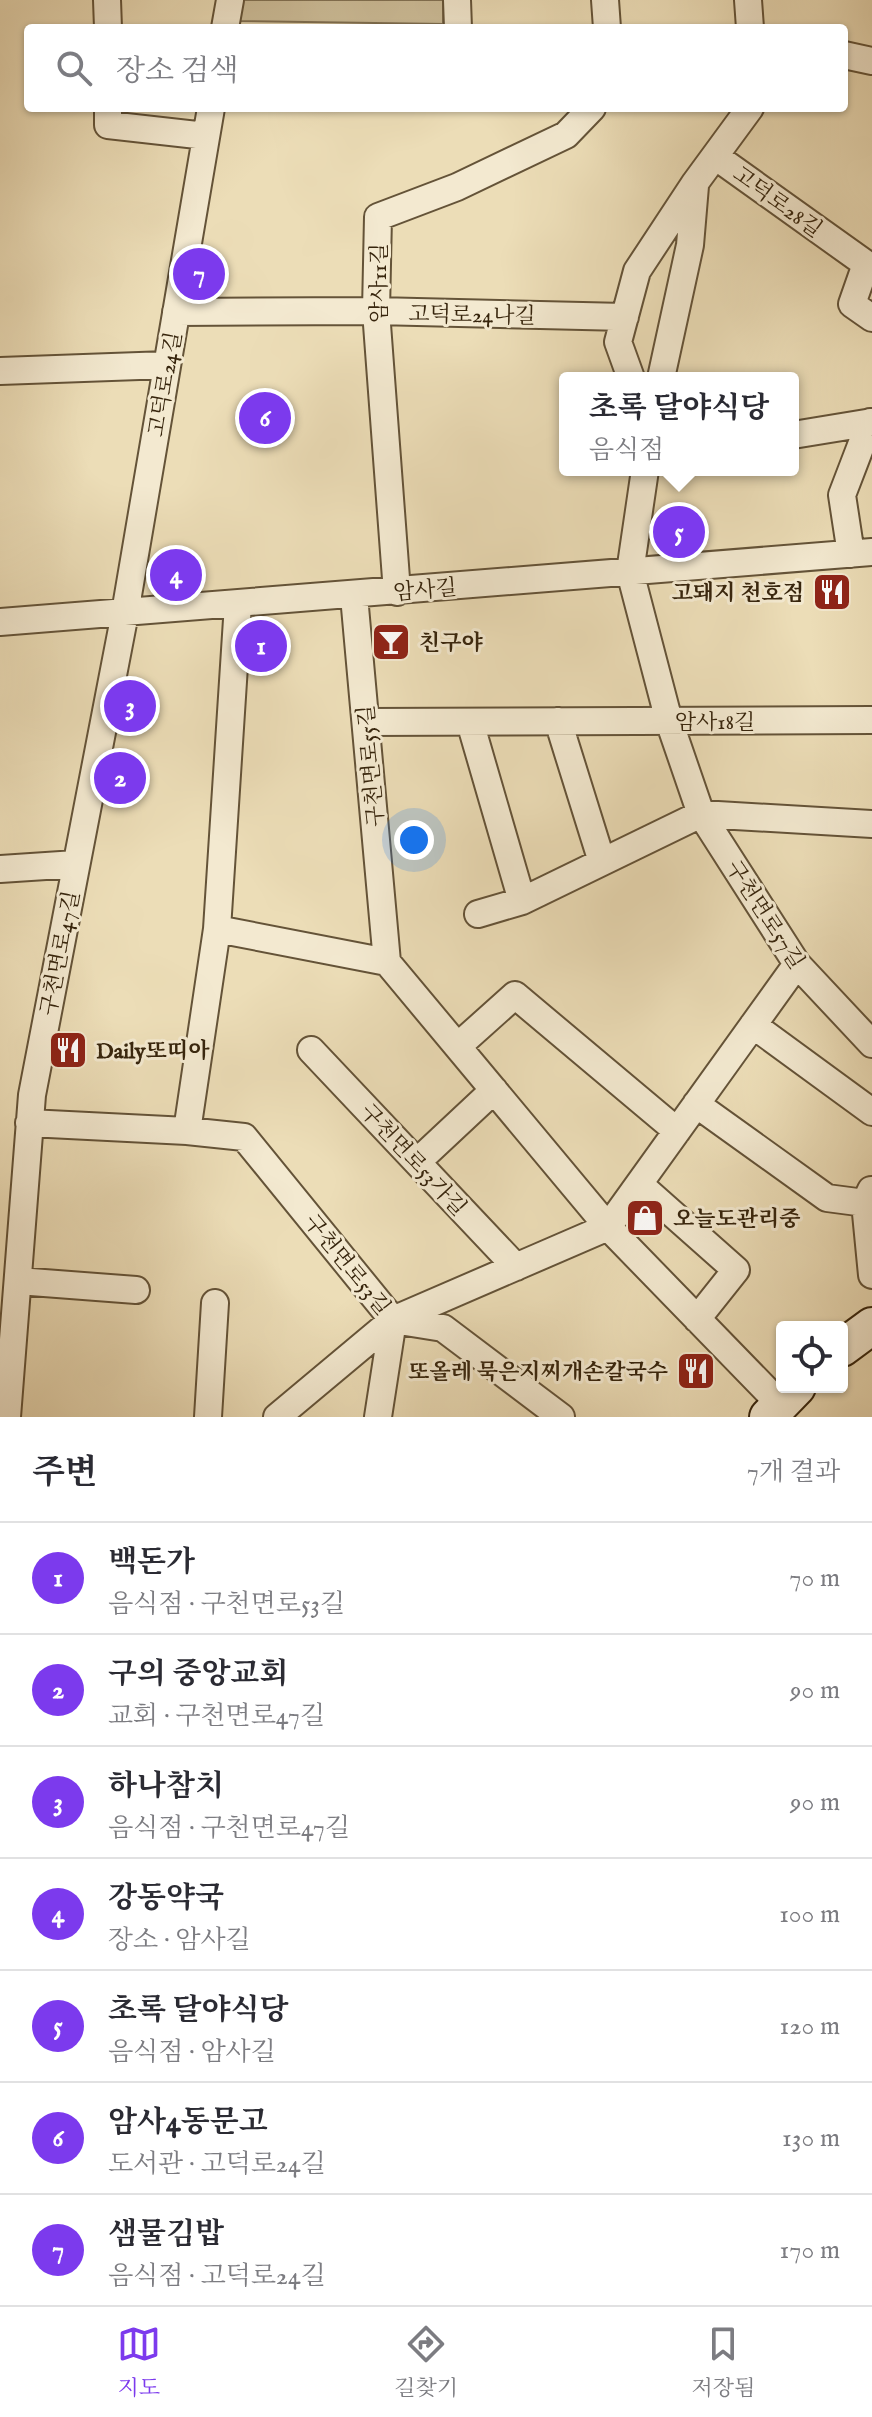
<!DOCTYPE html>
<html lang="ko">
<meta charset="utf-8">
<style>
:root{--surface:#fff;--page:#f7f7f7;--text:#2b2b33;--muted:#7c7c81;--line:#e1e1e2;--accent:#7c3aed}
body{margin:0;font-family:"IM FELL English","Noto Serif KR",serif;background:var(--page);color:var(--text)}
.controls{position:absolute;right:24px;bottom:24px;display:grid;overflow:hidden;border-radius:8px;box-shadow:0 2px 6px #0004}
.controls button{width:72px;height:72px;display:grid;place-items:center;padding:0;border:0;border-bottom:2px solid var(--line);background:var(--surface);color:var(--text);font:40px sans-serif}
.you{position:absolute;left:414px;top:840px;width:28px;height:28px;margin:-20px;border:6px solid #fff;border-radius:50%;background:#1a73e8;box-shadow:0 0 0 12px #1a73e833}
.badge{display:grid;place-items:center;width:52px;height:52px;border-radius:50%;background:var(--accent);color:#fff;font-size:26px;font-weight:700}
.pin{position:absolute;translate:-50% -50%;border:4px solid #fff;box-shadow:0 2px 8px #0006}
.popup{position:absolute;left:559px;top:372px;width:240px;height:104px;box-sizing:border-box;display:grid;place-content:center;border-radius:8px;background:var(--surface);filter:drop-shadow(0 2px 6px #0005);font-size:26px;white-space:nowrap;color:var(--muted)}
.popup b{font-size:30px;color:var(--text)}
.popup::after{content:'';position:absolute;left:50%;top:100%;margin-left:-16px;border:16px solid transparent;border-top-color:var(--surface)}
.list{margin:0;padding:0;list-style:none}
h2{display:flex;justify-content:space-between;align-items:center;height:104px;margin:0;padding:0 32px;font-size:34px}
h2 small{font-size:26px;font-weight:400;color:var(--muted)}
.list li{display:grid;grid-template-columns:52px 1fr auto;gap:24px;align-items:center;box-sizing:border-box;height:112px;padding:0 32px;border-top:2px solid var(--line)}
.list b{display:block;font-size:30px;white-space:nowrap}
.list p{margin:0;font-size:26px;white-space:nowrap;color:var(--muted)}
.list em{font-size:26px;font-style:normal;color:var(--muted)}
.icon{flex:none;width:44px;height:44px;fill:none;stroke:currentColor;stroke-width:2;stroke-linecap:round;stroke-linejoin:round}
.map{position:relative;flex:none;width:872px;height:1417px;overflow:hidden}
.search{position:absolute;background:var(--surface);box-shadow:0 2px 6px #0004;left:24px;right:24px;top:24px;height:88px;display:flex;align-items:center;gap:20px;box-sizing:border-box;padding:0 28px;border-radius:8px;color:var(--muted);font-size:30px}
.sheet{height:888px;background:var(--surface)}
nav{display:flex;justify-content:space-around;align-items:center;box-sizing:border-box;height:112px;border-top:2px solid var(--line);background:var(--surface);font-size:22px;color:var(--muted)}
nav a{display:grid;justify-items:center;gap:4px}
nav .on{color:var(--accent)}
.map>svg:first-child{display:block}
.green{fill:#cdbe9a;stroke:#827254;stroke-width:2}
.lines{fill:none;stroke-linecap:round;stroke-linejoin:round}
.street-casing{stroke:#645338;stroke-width:30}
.secondary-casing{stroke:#37250d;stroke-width:40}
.street{stroke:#f3e9d0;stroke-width:26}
.secondary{stroke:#f3e9d0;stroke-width:36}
.labels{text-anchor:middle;stroke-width:6;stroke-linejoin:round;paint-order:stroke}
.street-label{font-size:22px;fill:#37250d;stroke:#f3e9d0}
.poi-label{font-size:22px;font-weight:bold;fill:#37250d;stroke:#f3e9d0;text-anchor:start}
</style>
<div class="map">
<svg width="872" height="1417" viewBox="0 0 872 1417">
<rect width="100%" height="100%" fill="#ecddb7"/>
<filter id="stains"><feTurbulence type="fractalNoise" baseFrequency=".0025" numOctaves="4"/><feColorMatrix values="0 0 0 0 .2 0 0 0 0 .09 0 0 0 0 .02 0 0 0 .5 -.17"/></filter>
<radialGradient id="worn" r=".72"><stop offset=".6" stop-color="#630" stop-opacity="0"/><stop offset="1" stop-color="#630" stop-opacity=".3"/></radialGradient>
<path class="green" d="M 236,0 L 443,0 L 443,24 L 232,21 Z"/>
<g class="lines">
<defs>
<path id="street" d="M 107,0 L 108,28
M 457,0 L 458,28
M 605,0 L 607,28
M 748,0 L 750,28
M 225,28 L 230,0
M 844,55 L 872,61
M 108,108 L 108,125 L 206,136
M 715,156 L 866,264 L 852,304 L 872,318
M 176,312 L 376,311 L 625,317
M 0,371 L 167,365
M 631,378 L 618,342 L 637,271 L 695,183 L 750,108
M 661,378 L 690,245 L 695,186
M 793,435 L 872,422
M 645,470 L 630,572 L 669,721 L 701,814 L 797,964 L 872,1044
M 851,554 L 842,495 L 870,422
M 397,592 L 376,311 L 378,217 L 457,187 L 566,135 L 592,108
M 354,596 L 387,962 L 608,1227 L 780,1404
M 0,622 L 872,552
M 558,721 L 602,862
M 366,722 L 872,720
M 470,722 L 522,901
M 0,869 L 76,864
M 478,914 L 522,901 L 701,814 L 872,824
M 217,929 L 387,962
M 753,1025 L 872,1112
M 458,1046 L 515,995 L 677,1131
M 311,1050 L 516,1267
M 696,1104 L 827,1198 L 865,1203
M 29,1123 L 187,1131 L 217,929 L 238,604
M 187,1131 L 244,1137 L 393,1320 L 443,1328 L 561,1417
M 417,1162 L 494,1090
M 639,1184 L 736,1270 L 697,1319
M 871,1190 L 865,1203 L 872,1275
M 18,1281 L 136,1290
M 7,1417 L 32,1095 L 125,613 L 211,108
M 208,1417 L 215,1303
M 277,1417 L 393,1320 L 608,1227 L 797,964
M 378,1417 L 393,1320"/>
<path id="secondary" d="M 842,1348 L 872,1326
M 768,1417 L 797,1387"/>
</defs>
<use href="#street" class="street-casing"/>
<use href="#secondary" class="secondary-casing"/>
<use href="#street" class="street"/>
<use href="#secondary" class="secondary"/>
</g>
<defs>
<symbol id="restaurant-square" viewBox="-11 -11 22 22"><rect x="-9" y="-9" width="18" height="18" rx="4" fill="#8f2418" stroke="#f3e9d0"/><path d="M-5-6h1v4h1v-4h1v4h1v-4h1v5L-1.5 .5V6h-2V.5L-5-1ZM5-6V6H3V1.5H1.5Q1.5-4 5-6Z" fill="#fff"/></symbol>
<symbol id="bar-square" viewBox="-11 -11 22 22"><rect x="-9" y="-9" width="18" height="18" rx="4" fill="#8f2418" stroke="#f3e9d0"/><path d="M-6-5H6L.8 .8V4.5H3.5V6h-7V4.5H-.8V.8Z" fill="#fff"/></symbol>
<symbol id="shop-square" viewBox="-11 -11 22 22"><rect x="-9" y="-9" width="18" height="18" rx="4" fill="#8f2418" stroke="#f3e9d0"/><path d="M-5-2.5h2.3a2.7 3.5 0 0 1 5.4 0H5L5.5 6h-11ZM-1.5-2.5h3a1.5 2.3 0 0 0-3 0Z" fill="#fff"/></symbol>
</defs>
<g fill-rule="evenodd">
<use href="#restaurant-square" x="810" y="570" width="44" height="44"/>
<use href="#bar-square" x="369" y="620" width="44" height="44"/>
<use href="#restaurant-square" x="46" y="1028" width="44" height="44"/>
<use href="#shop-square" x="623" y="1196" width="44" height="44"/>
<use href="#restaurant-square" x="674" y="1349" width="44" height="44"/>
</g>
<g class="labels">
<g class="street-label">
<text transform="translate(778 201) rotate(36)" y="8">고덕로28길</text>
<text transform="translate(378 283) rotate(-90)" y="8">암사11길</text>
<text transform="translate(472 314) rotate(1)" y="8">고덕로24나길</text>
<text transform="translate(164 384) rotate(-80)" y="8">고덕로24길</text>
<text transform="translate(425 589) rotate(-5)" y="8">암사길</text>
<text x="715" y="729">암사18길</text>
<text transform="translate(370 766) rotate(-95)" y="8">구천면로55길</text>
<text transform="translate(766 914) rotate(57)" y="8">구천면로57길</text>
<text transform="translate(59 953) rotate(-79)" y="8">구천면로47길</text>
<text transform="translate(414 1159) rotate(47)" y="8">구천면로53가길</text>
<text transform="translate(348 1264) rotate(51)" y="8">구천면로53길</text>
</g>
<g class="poi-label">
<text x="804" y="600" text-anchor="end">고돼지 천호점</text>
<text x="419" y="650">친구야</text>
<text x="96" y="1058">Daily또띠아</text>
<text x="673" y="1226">오늘도관리중</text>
<text x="668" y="1379" text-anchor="end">또올레 묵은지찌개손칼국수</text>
</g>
</g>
<rect width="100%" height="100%" filter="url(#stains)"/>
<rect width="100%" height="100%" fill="url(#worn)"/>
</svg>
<div class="controls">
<button><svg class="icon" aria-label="locate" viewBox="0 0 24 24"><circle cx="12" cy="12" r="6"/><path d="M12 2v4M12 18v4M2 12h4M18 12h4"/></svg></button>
</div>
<div class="you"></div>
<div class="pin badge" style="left:261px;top:646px">1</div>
<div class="pin badge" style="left:120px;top:778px">2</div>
<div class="pin badge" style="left:130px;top:706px">3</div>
<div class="pin badge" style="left:176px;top:575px">4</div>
<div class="pin badge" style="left:679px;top:532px">5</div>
<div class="popup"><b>초록 달야식당</b>음식점</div>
<div class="pin badge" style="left:265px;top:418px">6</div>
<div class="pin badge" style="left:199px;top:274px">7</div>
<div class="search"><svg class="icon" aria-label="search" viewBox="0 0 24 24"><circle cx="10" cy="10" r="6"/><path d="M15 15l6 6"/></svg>장소 검색</div>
</div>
<section class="sheet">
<h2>주변<small>7개 결과</small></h2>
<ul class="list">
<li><span class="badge">1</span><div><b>백돈가</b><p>음식점 · 구천면로53길</p></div><em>70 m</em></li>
<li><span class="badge">2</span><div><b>구의 중앙교회</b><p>교회 · 구천면로47길</p></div><em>90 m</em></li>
<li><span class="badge">3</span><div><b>하나참치</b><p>음식점 · 구천면로47길</p></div><em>90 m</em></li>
<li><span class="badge">4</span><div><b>강동약국</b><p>장소 · 암사길</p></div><em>100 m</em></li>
<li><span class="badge">5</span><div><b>초록 달야식당</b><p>음식점 · 암사길</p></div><em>120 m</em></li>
<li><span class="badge">6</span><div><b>암사4동문고</b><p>도서관 · 고덕로24길</p></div><em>130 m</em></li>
<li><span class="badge">7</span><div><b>샘물김밥</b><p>음식점 · 고덕로24길</p></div><em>170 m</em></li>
</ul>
</section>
<nav>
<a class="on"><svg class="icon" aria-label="map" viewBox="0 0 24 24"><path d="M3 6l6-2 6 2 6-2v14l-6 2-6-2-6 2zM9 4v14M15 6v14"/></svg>지도</a>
<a><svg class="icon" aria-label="directions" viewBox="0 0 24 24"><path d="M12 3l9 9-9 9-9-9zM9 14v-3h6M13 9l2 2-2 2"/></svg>길찾기</a>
<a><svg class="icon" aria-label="saved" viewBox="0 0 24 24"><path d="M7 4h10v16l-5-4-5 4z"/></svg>저장됨</a>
</nav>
